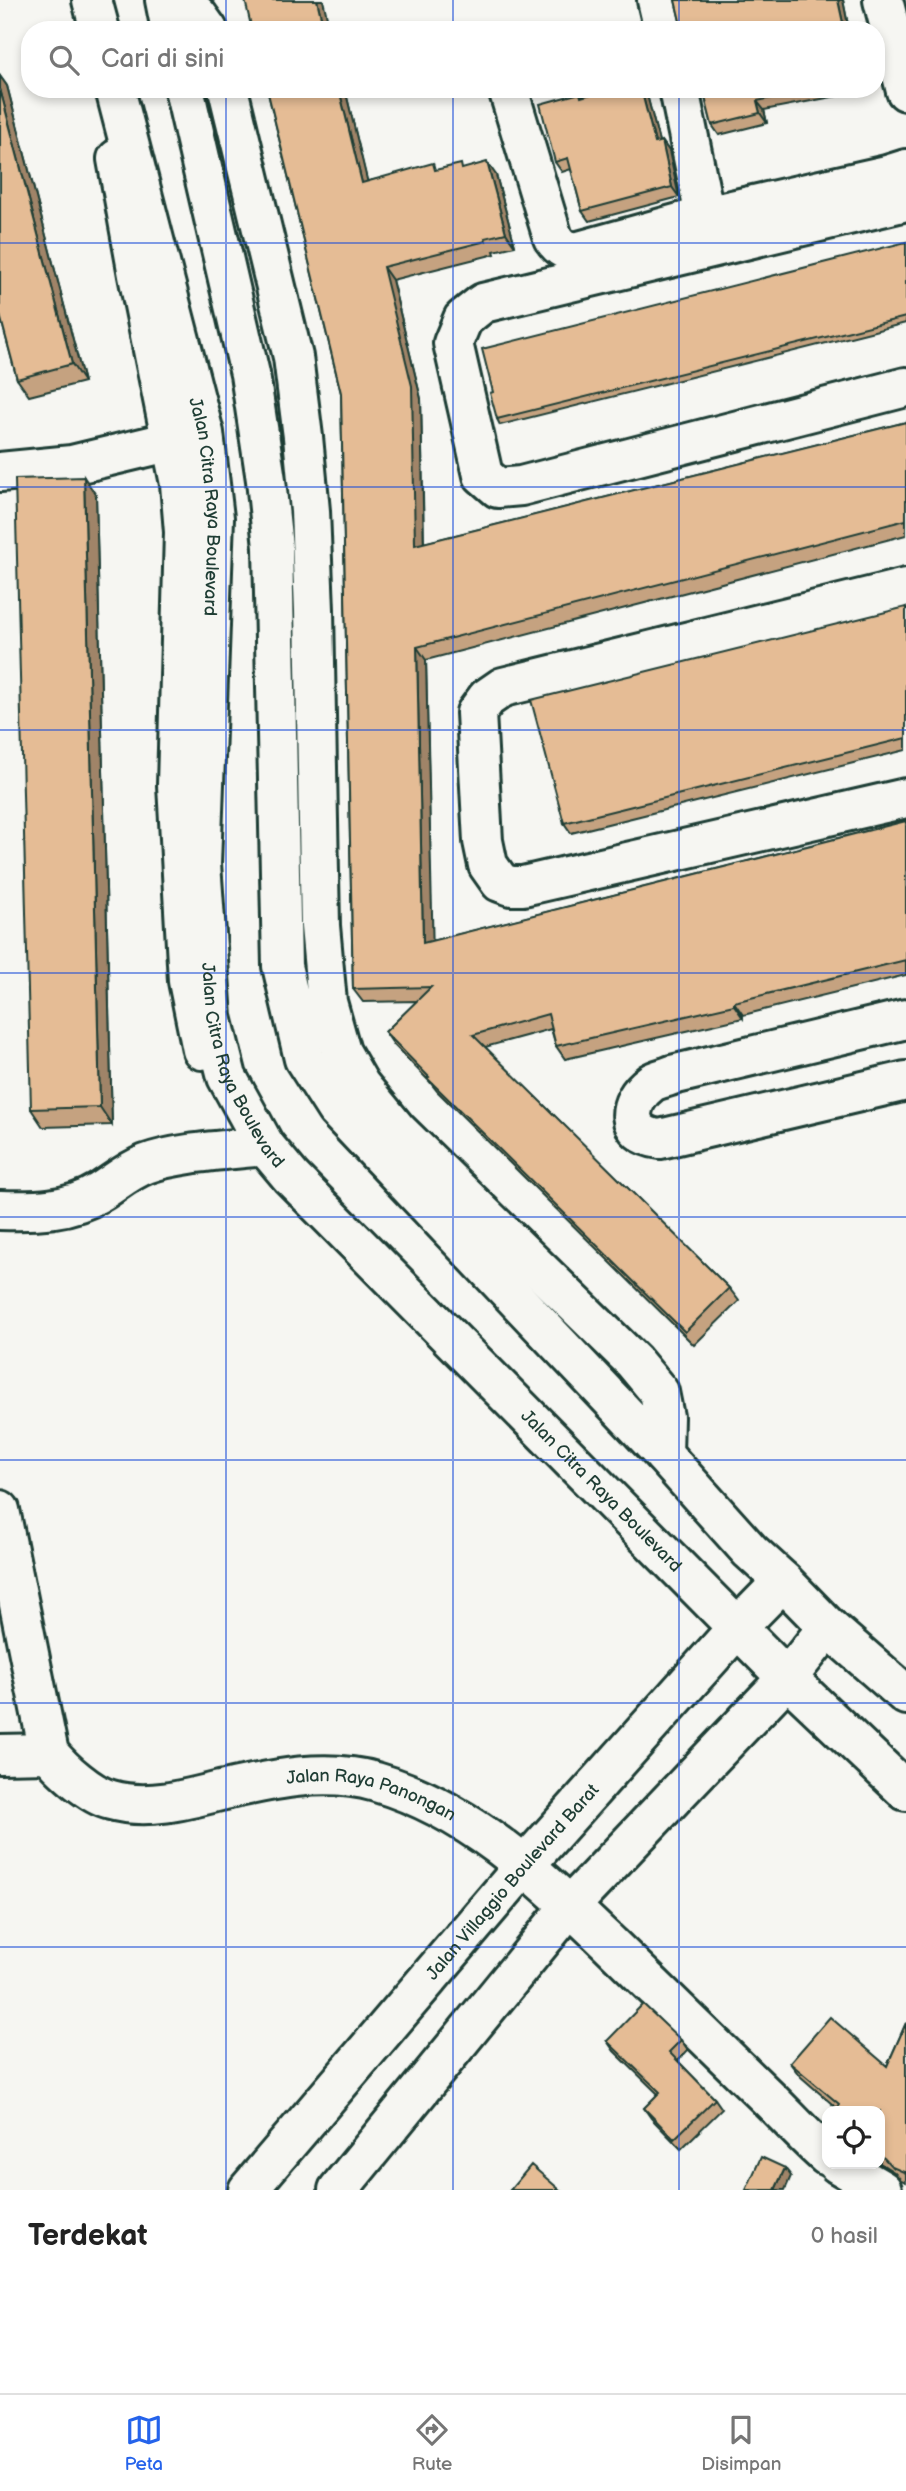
<!DOCTYPE html>
<html lang="id">
<style>
:root{--surface:#fff;--page:#f2f2f2;--text:#222;--muted:#767676;--line:#e0e0e0;--accent:#2563eb}
body{margin:0;font-family:"Balsamiq Sans",sans-serif;background:var(--page);color:var(--text)}
.controls{position:absolute;right:21px;bottom:21px;display:grid;overflow:hidden;border-radius:14px;box-shadow:0 4px 10px #0003}
.controls button{width:63px;height:63px;display:grid;place-items:center;padding:0;border:0;border-bottom:2px solid var(--line);background:var(--surface);color:var(--text);font:35px sans-serif}
.list{margin:0;padding:0;list-style:none}
h2{display:flex;justify-content:space-between;align-items:center;height:91px;margin:0;padding:0 28px;font-size:30px}
h2 small{font-size:23px;font-weight:400;color:var(--muted)}
.icon{flex:none;width:38px;height:38px;fill:none;stroke:currentColor;stroke-width:2;stroke-linecap:round;stroke-linejoin:round}
.map{position:relative;flex:none;width:906px;height:2190px;overflow:hidden}
.search{position:absolute;background:var(--surface);box-shadow:0 4px 10px #0003;left:21px;right:21px;top:21px;height:77px;display:flex;align-items:center;gap:18px;box-sizing:border-box;padding:0 24px;border-radius:28px;color:var(--muted);font-size:26px}
.sheet{height:203px;background:var(--surface)}
nav{display:flex;justify-content:space-around;align-items:center;box-sizing:border-box;height:98px;border-top:2px solid var(--line);background:var(--surface);font-size:19px;color:var(--muted)}
nav a{display:grid;justify-items:center;gap:4px}
nav .on{color:var(--accent)}
.map>svg:first-child{display:block}
.lines{fill:none;stroke-linecap:round;stroke-linejoin:round}
.minor-casing{stroke:#1f3d34;stroke-width:44}
.major-casing{stroke:#1f3d34;stroke-width:44}
.minor{stroke:#f6f6f2;stroke-width:38}
.major{stroke:#f6f6f2;stroke-width:38}
.wall{fill:#c5a280;stroke:#1f3d34;stroke-width:2}
.shaded-wall{fill:#a08468;stroke:#1f3d34;stroke-width:2}
.building{fill:#e5bc95;stroke:#1f3d34;stroke-width:2}
.grid{fill:none;stroke:#1d4ed8;stroke-width:2;stroke-opacity:0.55}
.labels{text-anchor:middle;stroke-width:5;stroke-linejoin:round;paint-order:stroke}
.street-label{font-size:18px;fill:#1f3d34;stroke:#f6f6f2}
</style>
<div class="map">
<svg width="906" height="2190" viewBox="0 0 906 2190">
<rect width="100%" height="100%" fill="#f6f6f2"/>
<filter id="ink" filterUnits="userSpaceOnUse"><feTurbulence type="fractalNoise" baseFrequency=".0143" numOctaves="2"/><feDisplacementMap in="SourceGraphic" scale="14" xChannelSelector="R" yChannelSelector="G"/><feConvolveMatrix kernelMatrix="1 2 1 2 8 2 1 2 1" color-interpolation-filters="sRGB"/></filter>
<g filter="url(#ink)">
<g class="lines">
<defs>
<g id="minor">
<path d="M 181,0 L 198,16 L 208,30"/>
<path d="M 657,0 L 664,30"/>
<path d="M 883,0 L 906,91"/>
<path d="M 228,89 L 293,357 L 303,437 L 310,511 L 314,610 L 320,926 L 327,1002 L 341,1052 L 360,1085 L 397,1130 L 634,1362 L 659,1392 L 664,1417 L 663,1454"/>
<path d="M 508,89 L 553,238 C 560,248 566,252 579,251 L 705,216 L 679,89"/>
<path d="M 117,159 L 138,275 L 180,484 L 184,532 L 177,785 L 188,981 L 202,1050"/>
<path d="M 906,201 L 483,303 L 463,319 L 453,343 L 483,475 L 498,488 L 521,486 L 906,387"/>
<path d="M 705,216 L 887,175 L 906,169"/>
<path d="M 0,472 L 72,465 L 197,435"/>
<path d="M 906,588 L 503,687 L 487,698 L 476,713 L 483,841 L 488,865 L 500,882 L 511,886 L 523,886 L 906,798"/>
<path d="M 906,1019 L 672,1075 C 666,1078 657,1079 651,1083 C 625,1102 624,1135 660,1139 L 906,1081"/>
<path d="M 0,1210 C 35,1211 69,1211 100,1192 C 116,1182 128,1171 146,1164 C 178,1152 230,1150 265,1146"/>
<path id="s1" d="M 0,1510 L 49,1753 C 62,1769 90,1795 111,1800 C 146,1810 185,1800 220,1791 C 270,1780 325,1767 376,1782 C 472,1810 542,1879 612,1946 C 662,1995 713,2044 763,2093 C 785,2114 805,2137 827,2156"/>
<path d="M 0,1754 L 49,1753"/>
<path d="M 838,2164 L 882,2190"/>
<path id="s2" d="M 248,2190 L 525,1865 L 738,1627 L 783,1581"/>
<path d="M 338,2190 L 570,1906 L 787,1678 L 828,1627"/>
</g>
<g id="major">
<path d="M 92,0 L 100,30"/>
<path d="M 165,0 L 171,30"/>
<path id="s3" d="M 115,89 L 204,433 L 214,518 L 201,864 L 212,1017 L 227,1077 L 265,1146 L 291,1177 L 787,1678 L 906,1791"/>
<path d="M 184,89 L 250,374 L 266,480 L 273,547 L 282,966 L 304,1059 L 336,1109 L 663,1454 L 750,1551 L 783,1581 L 828,1627 L 906,1695"/>
</g>
</defs>
<use href="#minor" class="minor-casing"/>
<use href="#major" class="major-casing"/>
<use href="#minor" class="minor"/>
<use href="#major" class="major"/>
</g>
<path class="wall" d="M 675,0 L 843,0 L 849,30 L 685,30 L 681,25 Z
M 0,76 L 7,86 L 84,382 L 29,396 L 17,379 L 0,315 Z
M 267,89 L 345,89 L 367,181 L 437,170 L 464,169 L 496,175 L 515,246 L 494,251 L 495,254 L 392,280 L 421,399 L 424,543 L 906,422 L 906,535 L 426,660 L 432,941 L 906,821 L 906,975 L 743,1015 L 743,1018 L 565,1059 L 556,1046 L 551,1029 L 485,1047 L 729,1288 L 739,1301 L 694,1345 L 437,1091 L 429,1081 L 394,1045 L 385,1032 L 417,1001 L 363,1002 L 353,989 L 341,393 Z
M 609,89 L 645,89 L 646,91 L 659,142 L 662,141 L 669,151 L 679,197 L 589,221 L 582,211 L 571,169 L 562,172 L 555,162 L 582,96 Z
M 703,89 L 847,89 L 848,94 L 764,110 L 767,123 L 719,135 L 712,125 Z
M 906,242 L 906,323 L 500,425 L 497,419 Z
M 96,495 L 112,1125 L 43,1127 L 31,1109 Z
M 906,607 L 906,750 L 571,833 L 564,823 Z
M 906,2023 L 906,2182 L 901,2180 L 894,2172 L 880,2163 L 880,2111 L 840,2111 L 800,2076 L 790,2063 L 887,2066 Z
M 681,2040 L 688,2050 L 678,2061 L 715,2099 L 722,2109 L 681,2149 L 651,2118 L 644,2108 L 658,2094 L 614,2051 L 607,2041 Z"/>
<path class="shaded-wall" d="M 317,0 L 323,0 L 330,30 L 324,30 Z
M 838,0 L 843,0 L 849,30 L 848,30 L 843,23 Z
M 0,76 L 7,86 L 84,382 L 72,364 L 0,89 Z
M 339,89 L 345,89 L 371,196 L 362,183 Z
M 641,89 L 645,89 L 646,91 L 662,153 L 655,143 Z
M 757,101 L 764,110 L 767,123 L 760,113 Z
M 662,141 L 669,151 L 679,197 L 672,187 Z
M 487,162 L 496,175 L 515,246 L 506,233 Z
M 383,267 L 392,280 L 421,399 L 424,558 L 415,545 Z
M 84,477 L 96,495 L 112,1125 L 100,1107 Z
M 417,647 L 426,660 L 433,956 L 423,943 Z
M 734,1002 L 743,1015 L 743,1018 L 734,1005 Z
M 785,2168 L 791,2176 L 785,2190 L 775,2190 Z"/>
<path class="building" d="M 245,0 L 317,0 L 324,30 L 252,30 Z
M 675,0 L 838,0 L 843,23 L 830,26 L 831,30 L 693,30 L 691,22 L 681,25 Z
M 0,89 L 72,364 L 17,379 L 0,315 Z
M 267,89 L 339,89 L 362,183 L 433,163 L 435,170 L 461,164 L 462,169 L 487,162 L 506,233 L 485,238 L 486,241 L 383,267 L 412,386 L 415,545 L 906,422 L 906,520 L 417,647 L 423,943 L 906,821 L 906,960 L 734,1002 L 734,1005 L 556,1046 L 548,1014 L 473,1035 L 729,1288 L 685,1332 L 427,1078 L 429,1077 L 385,1032 L 431,987 L 353,989 L 341,393 Z
M 609,89 L 641,89 L 655,143 L 662,141 L 672,187 L 582,211 L 568,158 L 555,162 L 540,104 L 580,93 L 581,97 Z
M 703,89 L 815,89 L 757,101 L 760,113 L 712,125 Z
M 906,242 L 906,317 L 497,419 L 490,393 L 493,392 L 482,349 Z
M 84,477 L 100,1107 L 31,1109 L 15,479 Z
M 906,607 L 906,738 L 564,823 L 531,700 Z
M 643,2004 L 681,2040 L 669,2052 L 715,2099 L 674,2139 L 644,2108 L 660,2092 L 607,2041 Z
M 830,2017 L 887,2066 L 906,2023 L 906,2173 L 892,2167 L 884,2158 L 880,2156 L 880,2111 L 842,2111 L 837,2107 L 839,2104 L 790,2063 Z
M 761,2157 L 785,2168 L 775,2190 L 746,2190 Z
M 531,2165 L 560,2190 L 510,2190 Z"/>
</g>
<path class="grid" d="M 226,0 L 226,30M 453,0 L 453,30M 679,0 L 679,30M 226,89 L 226,2190M 453,89 L 453,2190M 679,89 L 679,2190M 0,243 L 906,243M 0,487 L 906,487M 0,730 L 906,730M 0,973 L 906,973M 0,1217 L 906,1217M 0,1460 L 906,1460M 0,1703 L 906,1703M 0,1947 L 906,1947"/>
<g class="labels">
<g class="street-label">
<text dy="6" stroke="none"><textPath href="#s3" startOffset="429">Jalan Citra Raya Boulevard</textPath></text>
<text dy="6" stroke="none"><textPath href="#s3" startOffset="996">Jalan Citra Raya Boulevard</textPath></text>
<text dy="6" stroke="none"><textPath href="#s3" startOffset="1563">Jalan Citra Raya Boulevard</textPath></text>
<text dy="6" stroke="none"><textPath href="#s1" startOffset="593">Jalan Raya Panongan</textPath></text>
<text dy="6" stroke="none"><textPath href="#s2" startOffset="406">Jalan Villaggio Boulevard Barat</textPath></text>
</g>
</g>
</svg>
<div class="controls">
<button><svg class="icon" aria-label="locate" viewBox="0 0 24 24"><circle cx="12" cy="12" r="6"/><path d="M12 2v4M12 18v4M2 12h4M18 12h4"/></svg></button>
</div>
<div class="search"><svg class="icon" aria-label="search" viewBox="0 0 24 24"><circle cx="10" cy="10" r="6"/><path d="M15 15l6 6"/></svg>Cari di sini</div>
</div>
<section class="sheet">
<h2>Terdekat<small>0 hasil</small></h2>
<ul class="list">
</ul>
</section>
<nav>
<a class="on"><svg class="icon" aria-label="map" viewBox="0 0 24 24"><path d="M3 6l6-2 6 2 6-2v14l-6 2-6-2-6 2zM9 4v14M15 6v14"/></svg>Peta</a>
<a><svg class="icon" aria-label="directions" viewBox="0 0 24 24"><path d="M12 3l9 9-9 9-9-9zM9 14v-3h6M13 9l2 2-2 2"/></svg>Rute</a>
<a><svg class="icon" aria-label="saved" viewBox="0 0 24 24"><path d="M7 4h10v16l-5-4-5 4z"/></svg>Disimpan</a>
</nav>
